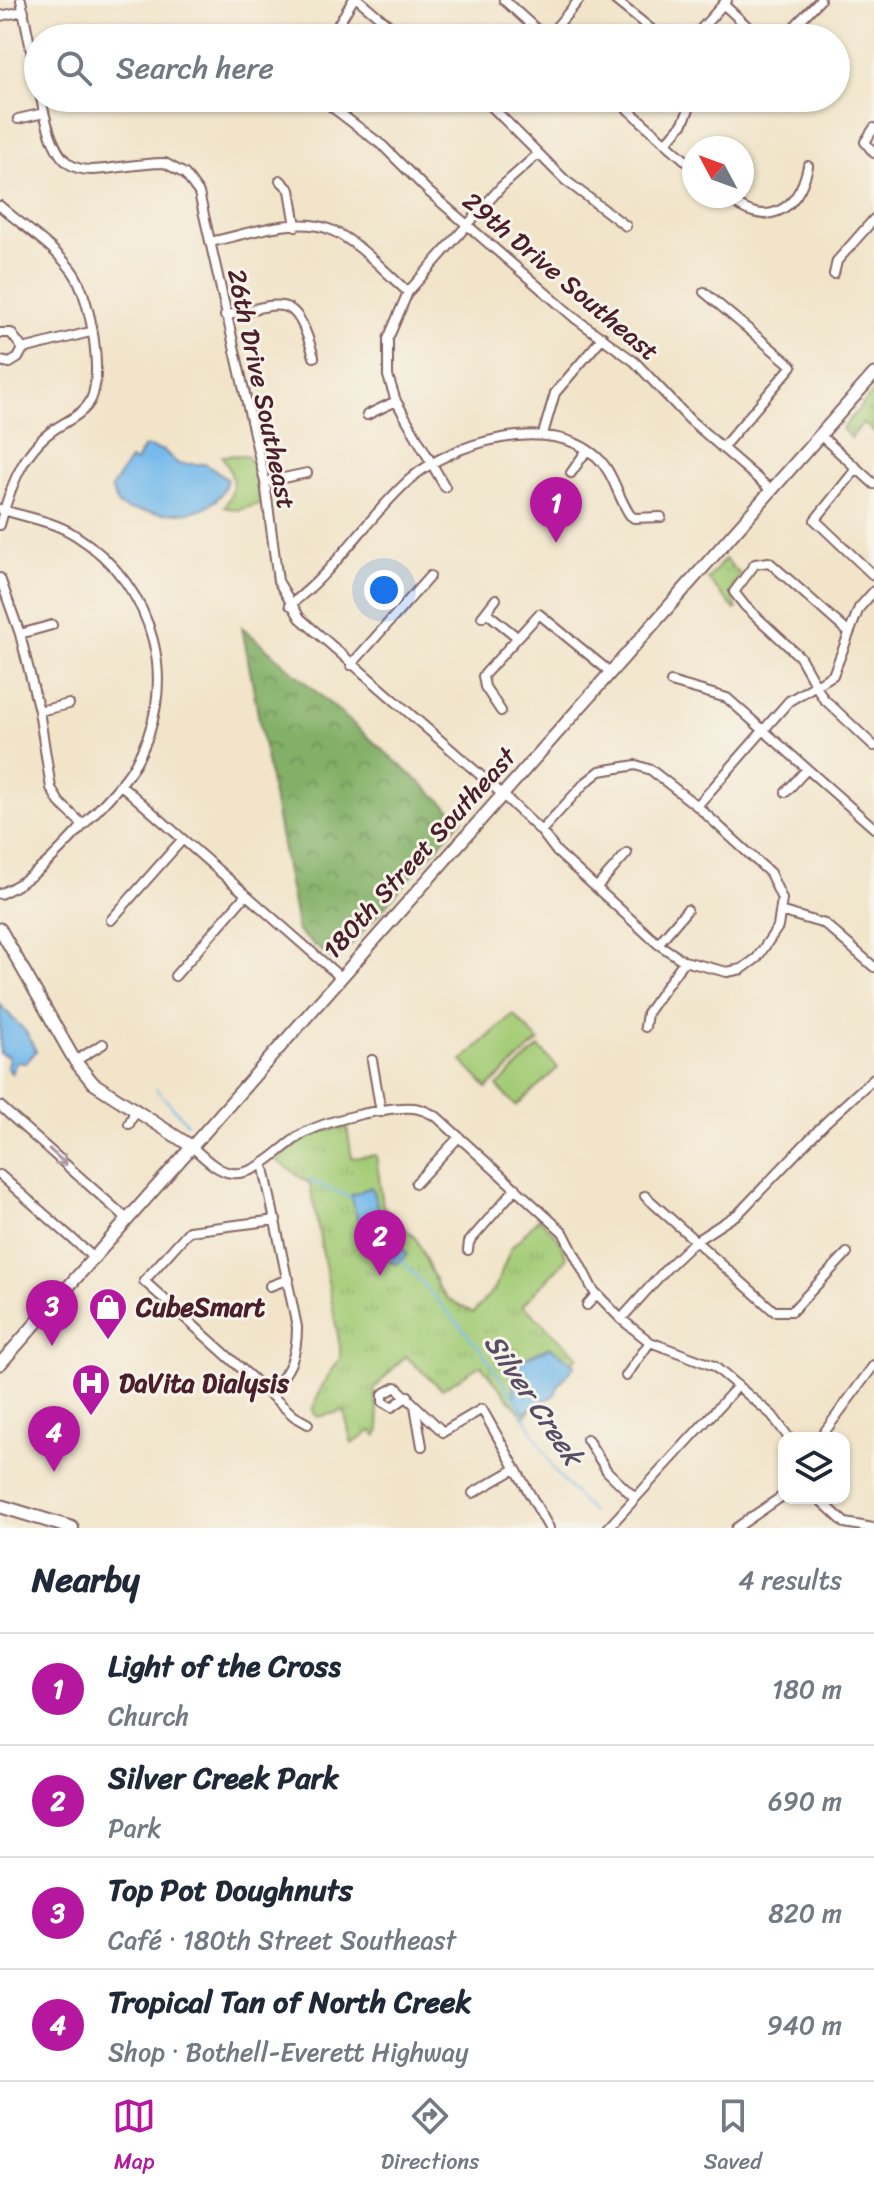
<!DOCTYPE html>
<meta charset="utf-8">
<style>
:root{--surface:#fff;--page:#f2f2f3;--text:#1f2937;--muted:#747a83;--line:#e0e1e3;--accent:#b5179e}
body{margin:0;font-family:Sriracha,sans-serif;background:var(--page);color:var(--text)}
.controls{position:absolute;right:24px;bottom:24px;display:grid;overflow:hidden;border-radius:16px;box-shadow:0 2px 6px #0004}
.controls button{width:72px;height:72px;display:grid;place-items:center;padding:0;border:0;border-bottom:2px solid var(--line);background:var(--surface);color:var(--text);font:40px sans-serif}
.compass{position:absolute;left:682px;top:136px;width:72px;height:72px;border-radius:50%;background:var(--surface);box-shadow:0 2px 6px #0004;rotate:311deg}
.you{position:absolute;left:384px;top:590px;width:28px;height:28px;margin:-20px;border:6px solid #fff;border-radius:50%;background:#1a73e8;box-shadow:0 0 0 12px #1a73e833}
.badge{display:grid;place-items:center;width:52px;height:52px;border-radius:50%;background:var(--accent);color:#fff;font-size:26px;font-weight:700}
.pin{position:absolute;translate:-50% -66px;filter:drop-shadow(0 2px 4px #0008)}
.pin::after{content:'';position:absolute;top:42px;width:28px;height:24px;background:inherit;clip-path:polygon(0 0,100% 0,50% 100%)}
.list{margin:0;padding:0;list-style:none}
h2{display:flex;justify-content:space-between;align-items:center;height:104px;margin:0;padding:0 32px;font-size:34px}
h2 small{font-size:26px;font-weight:400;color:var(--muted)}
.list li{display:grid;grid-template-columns:52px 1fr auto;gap:24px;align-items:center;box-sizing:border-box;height:112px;padding:0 32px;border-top:2px solid var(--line)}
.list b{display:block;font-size:30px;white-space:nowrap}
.list p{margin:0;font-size:26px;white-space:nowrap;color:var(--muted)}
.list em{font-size:26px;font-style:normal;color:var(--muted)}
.icon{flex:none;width:44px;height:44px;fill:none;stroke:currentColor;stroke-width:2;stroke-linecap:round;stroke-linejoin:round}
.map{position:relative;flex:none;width:874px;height:1528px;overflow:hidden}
.search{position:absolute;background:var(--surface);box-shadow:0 2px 6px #0004;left:24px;right:24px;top:24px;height:88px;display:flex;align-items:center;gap:20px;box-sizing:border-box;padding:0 28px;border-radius:44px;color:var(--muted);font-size:30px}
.sheet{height:552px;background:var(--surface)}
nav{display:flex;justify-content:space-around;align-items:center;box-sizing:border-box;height:112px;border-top:2px solid var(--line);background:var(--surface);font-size:22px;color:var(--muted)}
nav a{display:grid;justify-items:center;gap:4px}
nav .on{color:var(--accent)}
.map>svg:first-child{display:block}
.grass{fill:#a4cc77;stroke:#777651;stroke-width:2}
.forest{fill:url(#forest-crowns);stroke:#66684a;stroke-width:2}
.park{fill:url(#park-tufts);stroke:#777651;stroke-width:2}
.water{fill:#74baeb;stroke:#5f6c8b;stroke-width:2}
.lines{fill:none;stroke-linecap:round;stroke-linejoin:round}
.stream{stroke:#74baeb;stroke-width:2}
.street-casing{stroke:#846462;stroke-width:12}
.secondary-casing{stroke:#846462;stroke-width:15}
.primary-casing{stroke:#846462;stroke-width:16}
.street{stroke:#fff;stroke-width:8}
.secondary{stroke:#fff;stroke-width:11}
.primary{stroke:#fff;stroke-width:12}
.oneway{stroke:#ae9aa0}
.labels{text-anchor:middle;stroke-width:6;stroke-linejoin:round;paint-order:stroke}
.street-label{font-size:26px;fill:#4a1f2b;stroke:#f7f3e8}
.poi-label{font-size:26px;font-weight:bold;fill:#4a1f2b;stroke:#f7f3e8;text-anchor:start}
.water-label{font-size:28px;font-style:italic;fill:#574e65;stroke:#f7f3e8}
</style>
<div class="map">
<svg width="874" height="1528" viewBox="0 0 874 1528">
<defs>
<pattern id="forest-crowns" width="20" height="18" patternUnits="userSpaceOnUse" patternTransform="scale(2)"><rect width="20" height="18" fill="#83b068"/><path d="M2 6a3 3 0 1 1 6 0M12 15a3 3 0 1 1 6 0" fill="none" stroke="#6d8f56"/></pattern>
<pattern id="park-tufts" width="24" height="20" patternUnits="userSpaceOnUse" patternTransform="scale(2)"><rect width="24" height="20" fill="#a4cc77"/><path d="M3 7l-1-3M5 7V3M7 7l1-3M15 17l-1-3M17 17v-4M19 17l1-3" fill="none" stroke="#8faf67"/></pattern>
</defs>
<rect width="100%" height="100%" fill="#f7f3e8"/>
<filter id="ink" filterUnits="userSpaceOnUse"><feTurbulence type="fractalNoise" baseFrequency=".0125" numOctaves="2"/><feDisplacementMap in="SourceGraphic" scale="16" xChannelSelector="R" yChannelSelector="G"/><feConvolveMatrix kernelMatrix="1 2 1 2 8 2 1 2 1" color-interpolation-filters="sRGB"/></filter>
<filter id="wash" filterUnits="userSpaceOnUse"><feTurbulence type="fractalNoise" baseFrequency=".006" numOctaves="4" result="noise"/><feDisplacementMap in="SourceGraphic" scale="32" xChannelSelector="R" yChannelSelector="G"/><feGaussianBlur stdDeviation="1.8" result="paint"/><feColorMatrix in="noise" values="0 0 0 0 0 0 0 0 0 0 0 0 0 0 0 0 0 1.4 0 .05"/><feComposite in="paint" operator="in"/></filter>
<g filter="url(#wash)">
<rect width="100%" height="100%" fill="#f1e4c9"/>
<path class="grass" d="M 245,455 C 259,465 258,488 260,504 L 238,510 L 224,507 C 238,488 234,475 222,456 Z
M 513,1014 L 539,1041 L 487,1088 L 462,1061 Z
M 539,1047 L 558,1068 L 516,1106 L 497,1086 Z"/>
<path class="forest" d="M 242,627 L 462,819 L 343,954 L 332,959 L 298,932 Z"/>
<path class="park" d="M 874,391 L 874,432 L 863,423 L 851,438 L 842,429 Z
M 725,559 L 741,575 C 730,588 728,592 737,608 L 735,610 L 708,579 Z
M 347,1127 L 352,1158 L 376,1155 L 383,1206 L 417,1240 L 438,1287 L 447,1298 L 473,1313 L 495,1288 L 511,1248 L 539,1218 L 559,1239 L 567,1258 L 523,1305 L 578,1356 L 524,1417 L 481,1365 L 442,1389 L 405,1356 L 374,1389 L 380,1431 L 376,1436 L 372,1431 L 352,1444 L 344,1411 L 318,1417 L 312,1411 L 321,1388 L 340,1358 L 340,1347 L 310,1184 L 276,1160 L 312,1134 Z"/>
<path class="water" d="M 148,447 L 164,451 L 178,464 L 205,464 L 227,479 C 218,523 160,514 126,509 L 118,505 L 111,488 L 130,460 L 136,462 L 143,448 Z
M 0,1005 L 26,1032 L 36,1051 L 26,1063 L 16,1062 L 12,1074 L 7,1068 L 9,1057 L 0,1053 Z
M 371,1187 L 383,1222 L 407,1255 L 396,1264 L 377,1256 L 358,1220 L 351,1195 Z
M 550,1347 L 575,1365 L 558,1385 L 555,1395 L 524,1412 L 515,1399 L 512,1376 L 523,1359 Z"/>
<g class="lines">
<path class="stream" d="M 156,1089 L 187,1123
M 308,1180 L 351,1198
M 402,1260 L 481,1350 L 515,1399 L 555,1472 L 592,1512"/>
</g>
</g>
<g filter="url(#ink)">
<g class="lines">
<defs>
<path id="street" d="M 21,0 L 38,85
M 359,0 L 404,38
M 504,0 L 546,38
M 615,0 L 662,38
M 723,4 L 760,38
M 0,16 L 24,11
M 330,38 L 353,0
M 547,38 L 579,0
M 693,38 L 727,0
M 783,38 L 820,0
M 41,98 C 61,200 88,164 165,163 L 185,174 L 199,193 L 265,482 L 278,581 L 300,618 L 502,794 L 541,831 L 557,852 L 658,944 L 684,961 L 727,972 L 742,969 L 757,958 L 778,927 L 782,899 L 770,873 L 697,806 L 651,770 L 636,765 L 600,771 L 585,783 L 541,831
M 320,98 L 383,146 L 429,192 L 576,319 L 635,362 L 690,420 L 771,490
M 483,98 L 565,180 L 626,226
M 615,98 L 694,168
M 18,119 L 44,113
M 874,128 L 865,142 L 874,153
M 666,143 L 683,123 L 694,98
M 280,180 L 290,190 L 296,226
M 726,196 C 764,230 798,213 808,166
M 0,206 C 24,227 54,246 73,272 C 90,296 107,383 87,406 C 77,418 64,422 52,431 C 22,452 9,491 0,525
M 210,242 C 245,235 296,215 331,230 C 359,242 385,272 408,292
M 834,274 L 837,261 L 874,219
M 704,292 L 792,366 L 722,448
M 225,316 C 285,302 295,291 314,357
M 0,333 L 11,333 L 23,349 L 18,358 L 10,363 L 0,361
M 23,349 L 90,332
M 367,415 L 396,401
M 543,434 L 555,393 L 603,337
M 820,435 L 874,484
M 857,468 L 815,520 L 874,576
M 571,473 L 587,450
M 265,482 L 307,473
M 445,487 L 396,401 L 388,376 L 388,339 L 408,292 L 501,187 L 538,154
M 0,509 C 25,517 53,521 75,535 C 156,586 183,687 132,769 C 120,788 103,804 88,820 C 60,850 38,877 0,894
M 0,578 L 20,634 L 39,711 L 51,788 L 59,802 L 83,825
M 290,605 C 337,569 366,519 409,480 C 451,442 550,414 597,457 C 614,473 617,496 630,515 L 634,518 L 661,517
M 486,612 L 517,637
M 482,617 L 496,599
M 848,632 L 769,562 L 755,564 L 734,592 L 745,606 L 800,657 L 823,698 L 874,746
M 20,634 L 52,625
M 351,665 L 430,576
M 671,682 L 727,698 L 874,828
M 39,711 L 69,704
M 501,711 L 485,687 L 483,676 L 539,614 L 610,672
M 121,785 L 339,976
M 786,792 L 807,769
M 697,806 L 789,701 L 833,675 L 859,608 L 874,591
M 597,887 L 627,853
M 783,912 L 825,924 L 874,967
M 111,920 L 182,840
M 658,944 L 687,910
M 175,976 L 245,896
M 645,1027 L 647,1013 L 684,961
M 372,1060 L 381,1112
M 75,1061 L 103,1044
M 0,1106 L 127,1219
M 129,1124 L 136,1109
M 191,1146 C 202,1155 217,1172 232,1173 C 258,1176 281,1147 301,1135 C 323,1121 387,1106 414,1108 C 422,1109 430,1113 437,1117 L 563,1232 L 593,1290 L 621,1319 L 650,1342 L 714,1366 L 772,1415 L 789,1438
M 263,1163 L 297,1327 C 297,1357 290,1371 270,1393
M 0,1175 L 93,1257
M 416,1183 L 459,1137
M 645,1196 L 774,1311 L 792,1311 L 847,1253
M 276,1220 L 189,1231 L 144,1281 L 294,1416 L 308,1424
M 468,1250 L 469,1242 L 516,1188
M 270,1286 L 289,1279
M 587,1305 L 597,1294
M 621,1319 L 667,1268 L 694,1242 L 739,1213 L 826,1122 L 874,1078
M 626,1376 L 650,1342
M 408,1396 L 392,1407 L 383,1402 L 383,1394 L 396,1387 L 443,1432 L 482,1409 L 549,1528
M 415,1406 L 422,1446
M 820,1438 L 874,1365
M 587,1439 L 607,1471 L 634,1497
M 473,1493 L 515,1469
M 818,1498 L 845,1523 L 873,1528
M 608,1528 L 738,1386
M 736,1528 L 784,1495"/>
<path id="secondary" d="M 0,929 L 75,1061 L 93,1083 L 191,1146
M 0,1364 L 874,374"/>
<path id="primary" d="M 0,1506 L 72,1528"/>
</defs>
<use href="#street" class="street-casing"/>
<use href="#secondary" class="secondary-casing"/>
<use href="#primary" class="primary-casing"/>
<use href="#street" class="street"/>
<use href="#secondary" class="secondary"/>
<use href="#primary" class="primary"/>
</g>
<defs><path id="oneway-shaft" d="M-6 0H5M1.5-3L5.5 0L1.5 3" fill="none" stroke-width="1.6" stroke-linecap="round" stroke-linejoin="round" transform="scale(2)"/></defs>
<use class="oneway" href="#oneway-shaft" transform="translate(58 1157) rotate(42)"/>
</g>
<defs>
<symbol id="shop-pin" viewBox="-11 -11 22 30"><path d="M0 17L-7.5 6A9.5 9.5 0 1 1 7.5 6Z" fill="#b5179e" stroke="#f7f3e8"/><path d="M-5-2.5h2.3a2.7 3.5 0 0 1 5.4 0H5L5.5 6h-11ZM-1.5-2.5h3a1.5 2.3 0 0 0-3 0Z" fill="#fff"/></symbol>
<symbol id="hospital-pin" viewBox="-11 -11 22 30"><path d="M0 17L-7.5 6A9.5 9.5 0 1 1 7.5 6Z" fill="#b5179e" stroke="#f7f3e8"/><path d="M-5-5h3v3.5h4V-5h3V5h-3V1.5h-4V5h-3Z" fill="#fff"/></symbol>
</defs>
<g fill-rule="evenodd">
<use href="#shop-pin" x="86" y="1285" width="44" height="60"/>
<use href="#hospital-pin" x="69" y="1361" width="44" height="60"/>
</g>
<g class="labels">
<g class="street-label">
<text transform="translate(561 276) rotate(40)" y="9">29th Drive Southeast</text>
<text transform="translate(262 389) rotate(78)" y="9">26th Drive Southeast</text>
<text transform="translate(419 853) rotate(-48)" y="9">180th Street Southeast</text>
</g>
<g class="poi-label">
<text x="136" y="1316">CubeSmart</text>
<text x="119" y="1392">DaVita Dialysis</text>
</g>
<g class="water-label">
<text transform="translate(534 1399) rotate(56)" y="10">Silver Creek</text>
</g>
</g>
</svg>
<div class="controls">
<button><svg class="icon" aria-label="layers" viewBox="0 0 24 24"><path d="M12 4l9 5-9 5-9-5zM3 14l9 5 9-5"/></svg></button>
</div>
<svg class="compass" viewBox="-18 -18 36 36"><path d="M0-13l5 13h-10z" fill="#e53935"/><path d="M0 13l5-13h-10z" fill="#747a83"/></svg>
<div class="you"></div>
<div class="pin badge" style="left:556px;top:543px">1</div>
<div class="pin badge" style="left:380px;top:1276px">2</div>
<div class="pin badge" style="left:52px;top:1346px">3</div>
<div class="pin badge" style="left:54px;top:1472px">4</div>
<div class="search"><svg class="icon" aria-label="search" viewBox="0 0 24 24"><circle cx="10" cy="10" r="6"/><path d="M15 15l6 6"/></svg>Search here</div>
</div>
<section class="sheet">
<h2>Nearby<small>4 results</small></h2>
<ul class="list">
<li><span class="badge">1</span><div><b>Light of the Cross</b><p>Church</p></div><em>180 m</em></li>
<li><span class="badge">2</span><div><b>Silver Creek Park</b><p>Park</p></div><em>690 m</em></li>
<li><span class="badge">3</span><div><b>Top Pot Doughnuts</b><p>Café · 180th Street Southeast</p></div><em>820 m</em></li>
<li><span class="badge">4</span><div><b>Tropical Tan of North Creek</b><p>Shop · Bothell-Everett Highway</p></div><em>940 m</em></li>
</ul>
</section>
<nav>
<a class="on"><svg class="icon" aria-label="map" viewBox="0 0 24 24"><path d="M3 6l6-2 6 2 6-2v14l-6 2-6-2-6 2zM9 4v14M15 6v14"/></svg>Map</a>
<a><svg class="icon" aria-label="directions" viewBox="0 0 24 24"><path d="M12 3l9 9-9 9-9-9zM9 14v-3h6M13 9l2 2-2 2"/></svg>Directions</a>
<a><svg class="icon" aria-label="saved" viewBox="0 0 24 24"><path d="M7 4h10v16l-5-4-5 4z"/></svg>Saved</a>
</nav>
